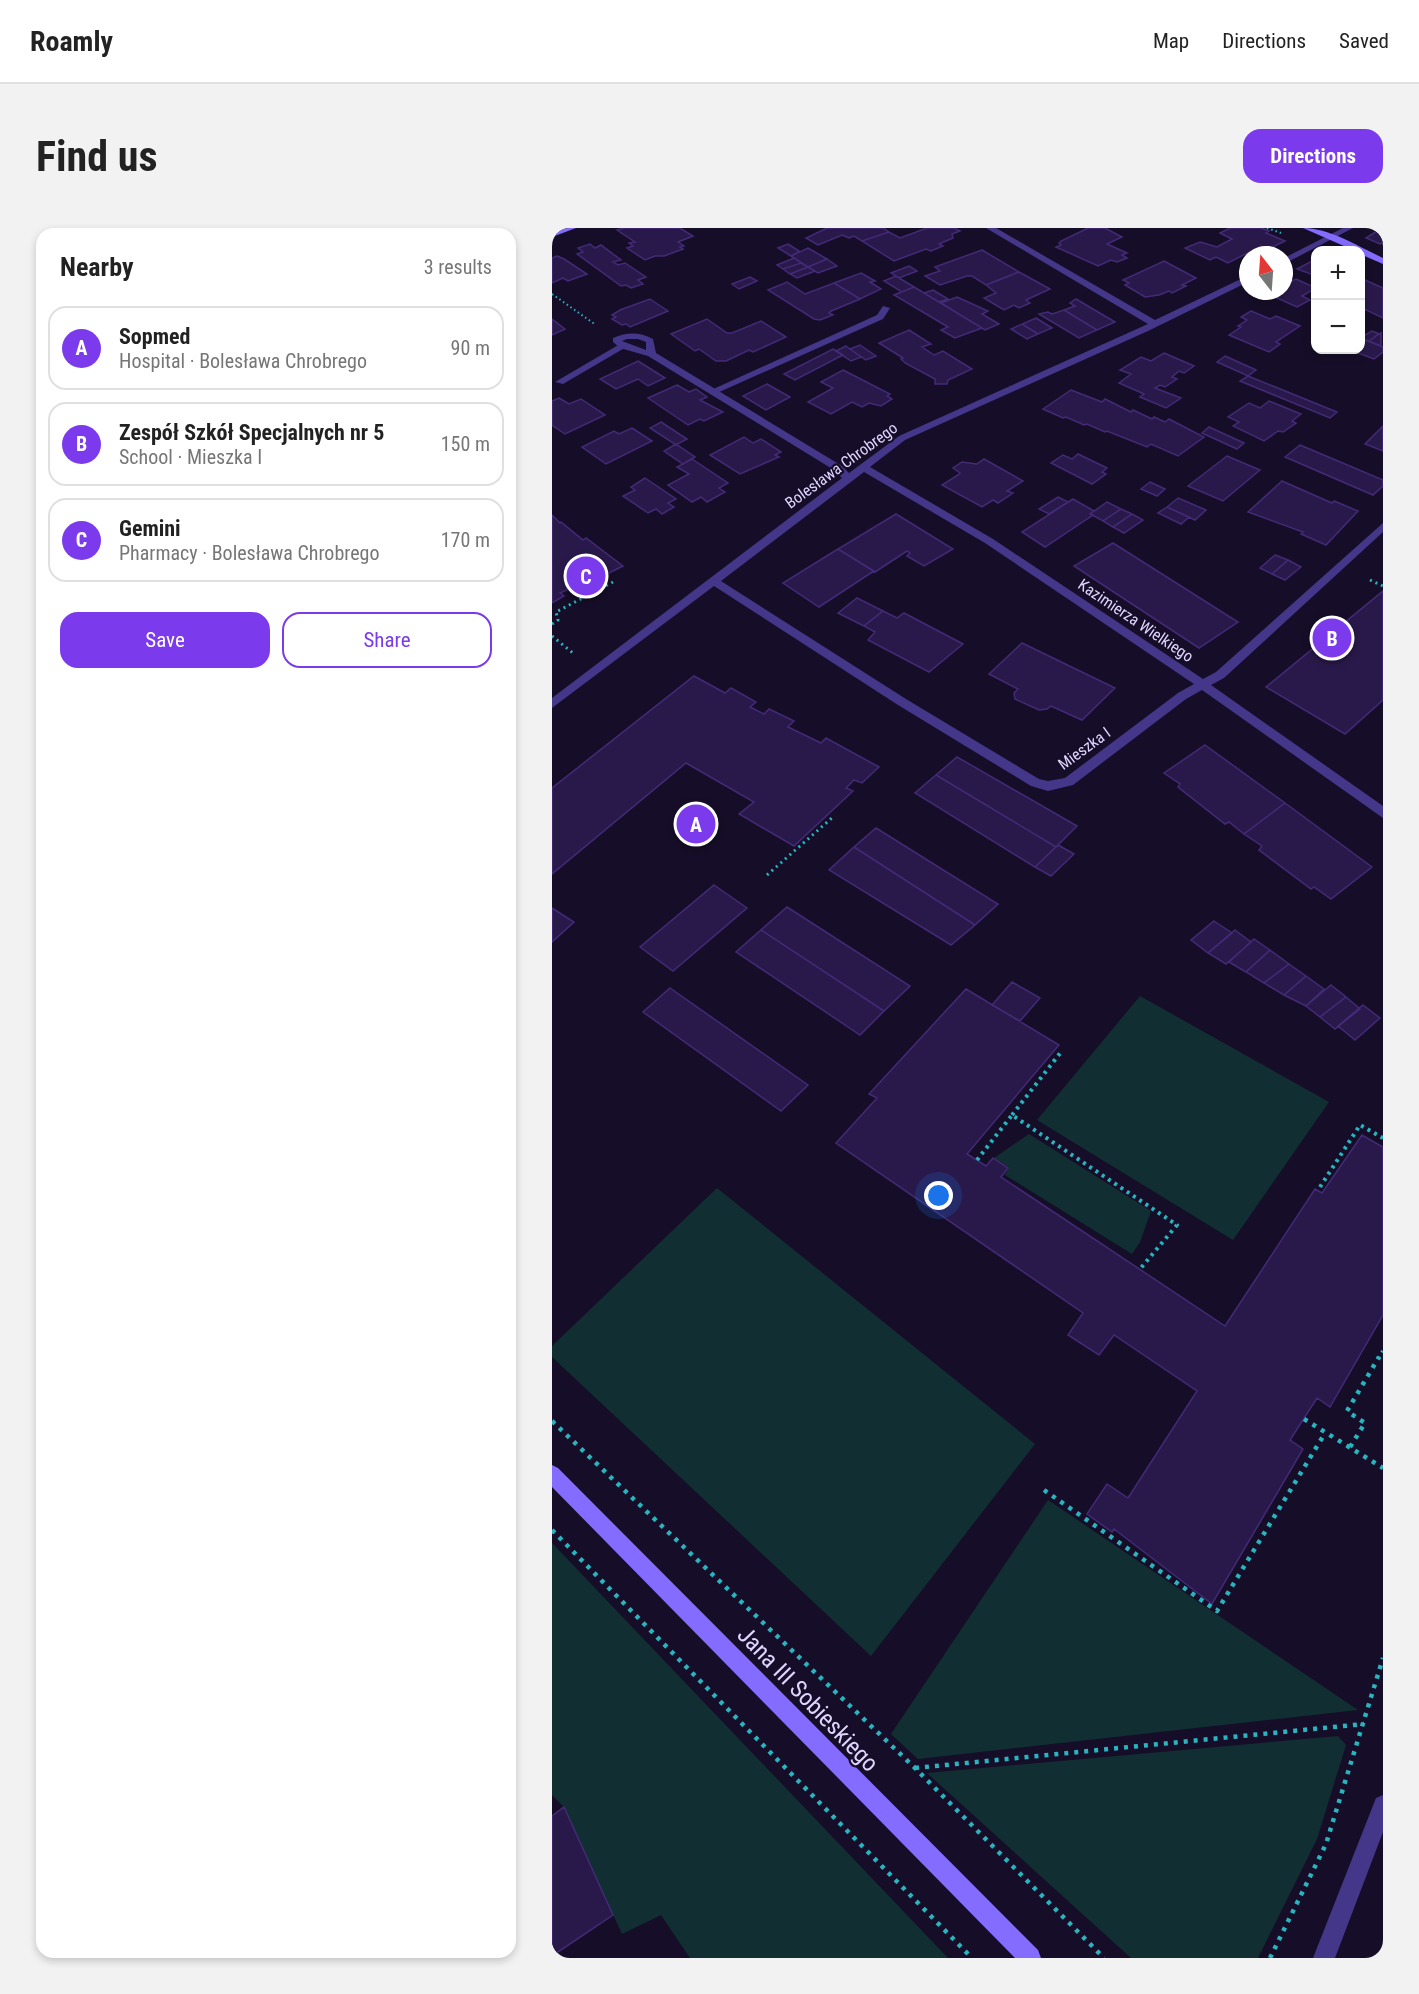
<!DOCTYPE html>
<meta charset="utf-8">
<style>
:root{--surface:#fff;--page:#f2f2f2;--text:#222;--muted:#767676;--line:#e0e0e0;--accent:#7c3aed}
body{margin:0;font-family:"Roboto Condensed",sans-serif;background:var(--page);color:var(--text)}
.controls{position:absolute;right:18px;top:18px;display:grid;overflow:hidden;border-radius:12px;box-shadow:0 3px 9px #0003}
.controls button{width:54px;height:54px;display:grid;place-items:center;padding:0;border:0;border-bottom:2px solid var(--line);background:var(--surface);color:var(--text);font:30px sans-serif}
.compass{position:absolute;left:687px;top:18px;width:54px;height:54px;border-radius:50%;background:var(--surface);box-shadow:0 3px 9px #0003;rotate:343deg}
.you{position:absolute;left:387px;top:968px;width:21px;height:21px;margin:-15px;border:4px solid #fff;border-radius:50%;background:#1a73e8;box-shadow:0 0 0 9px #1a73e833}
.badge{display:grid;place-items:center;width:39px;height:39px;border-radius:50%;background:var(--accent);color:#fff;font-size:20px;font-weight:700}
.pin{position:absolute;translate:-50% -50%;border:3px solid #fff;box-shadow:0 2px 6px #0006}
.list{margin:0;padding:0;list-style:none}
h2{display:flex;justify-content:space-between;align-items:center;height:78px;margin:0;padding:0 24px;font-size:26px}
h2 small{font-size:20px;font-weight:400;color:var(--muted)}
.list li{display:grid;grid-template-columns:39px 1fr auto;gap:18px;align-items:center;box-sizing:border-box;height:84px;margin:0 12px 12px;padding:0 12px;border:2px solid var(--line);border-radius:18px}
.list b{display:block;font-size:22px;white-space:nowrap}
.list p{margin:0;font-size:20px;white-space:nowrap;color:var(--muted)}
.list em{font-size:20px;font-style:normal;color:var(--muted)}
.actions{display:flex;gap:12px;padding:18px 24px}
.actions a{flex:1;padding:14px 0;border:2px solid var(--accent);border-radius:18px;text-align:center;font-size:21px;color:var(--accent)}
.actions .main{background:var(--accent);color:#fff}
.map{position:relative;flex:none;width:831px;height:1730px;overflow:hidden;border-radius:18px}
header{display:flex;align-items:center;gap:36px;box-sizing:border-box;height:84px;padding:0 30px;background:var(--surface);border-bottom:2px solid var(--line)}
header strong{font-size:28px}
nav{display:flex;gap:33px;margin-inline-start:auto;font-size:21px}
.intro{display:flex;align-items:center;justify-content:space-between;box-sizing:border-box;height:144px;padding:0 36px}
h1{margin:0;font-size:42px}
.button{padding:15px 27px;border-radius:18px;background:var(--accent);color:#fff;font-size:21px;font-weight:700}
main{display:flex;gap:36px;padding:0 36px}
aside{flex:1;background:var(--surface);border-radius:18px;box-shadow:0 3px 9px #0003}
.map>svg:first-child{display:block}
.green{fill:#112f32}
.building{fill:#29194a;stroke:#432a77;stroke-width:1.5}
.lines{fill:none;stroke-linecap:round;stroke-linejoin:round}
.path-far3{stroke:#28b5bf;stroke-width:2;stroke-dasharray:1.5 3;stroke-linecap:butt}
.path-far2{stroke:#28b5bf;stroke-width:3;stroke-dasharray:2 4;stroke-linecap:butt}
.path-far1{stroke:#28b5bf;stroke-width:4;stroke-dasharray:3 4.5;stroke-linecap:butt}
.path{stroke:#28b5bf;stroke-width:4.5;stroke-dasharray:4 6;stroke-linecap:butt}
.lane{fill:#443689;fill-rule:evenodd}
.street{fill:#443689;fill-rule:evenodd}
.secondary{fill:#836cff;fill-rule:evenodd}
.labels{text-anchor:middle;stroke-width:4.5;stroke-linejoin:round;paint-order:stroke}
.far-street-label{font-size:16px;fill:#dfd5ff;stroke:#160e28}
.near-street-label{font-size:24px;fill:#dfd5ff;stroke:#160e28}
</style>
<header>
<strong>Roamly</strong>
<nav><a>Map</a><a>Directions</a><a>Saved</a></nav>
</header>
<div class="intro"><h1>Find us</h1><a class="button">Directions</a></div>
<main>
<aside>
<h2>Nearby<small>3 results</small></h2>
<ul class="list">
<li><span class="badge">A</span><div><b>Sopmed</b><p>Hospital · Bolesława Chrobrego</p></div><em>90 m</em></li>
<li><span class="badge">B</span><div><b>Zespół Szkół Specjalnych nr 5</b><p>School · Mieszka I</p></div><em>150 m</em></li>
<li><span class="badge">C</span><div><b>Gemini</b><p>Pharmacy · Bolesława Chrobrego</p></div><em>170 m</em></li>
</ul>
<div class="actions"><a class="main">Save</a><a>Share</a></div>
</aside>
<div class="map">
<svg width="831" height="1730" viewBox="0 0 831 1730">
<rect width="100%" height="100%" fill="#160e28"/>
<path class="green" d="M 588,768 L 777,874 L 681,1012 L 485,892 Z
M 477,906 L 599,983 L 588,1014 L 580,1026 L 453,947 L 457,939 L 442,930 Z
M 165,960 L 483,1216 L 319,1428 L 0,1129 L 0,1118 Z
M 496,1272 L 806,1482 L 366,1531 L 339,1506 Z
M 0,1315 L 396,1730 L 138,1730 L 109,1687 L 70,1706 L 12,1579 L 0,1567 Z
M 786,1508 L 794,1517 L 765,1611 L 706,1730 L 579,1730 L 375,1545 Z"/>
<path class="building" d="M 72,0 L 128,0 L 141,8 L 126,14 L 132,18 L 128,19 L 131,21 L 112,28 L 103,28 L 93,32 L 75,20 L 81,18 L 77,15 L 83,14 L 65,2 Z
M 275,0 L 331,0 L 337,4 L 310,13 L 302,8 L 297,10 L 290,7 L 266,17 L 254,10 Z
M 375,0 L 402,0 L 408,3 L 400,6 L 401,10 L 387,16 L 391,18 L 379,23 L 374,21 L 342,33 L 310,13 L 337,4 L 348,10 Z
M 536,0 L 553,0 L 570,9 L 555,16 L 575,25 L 570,27 L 575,30 L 565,34 L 559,32 L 546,38 L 504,19 L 509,17 L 507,15 L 509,13 Z
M 678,0 L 709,0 L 717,3 L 714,5 L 733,13 L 716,21 L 709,18 L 676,35 L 664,29 L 658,32 L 633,20 L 648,14 L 665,19 L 680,11 L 668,5 Z
M 830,0 L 831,0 L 831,14 L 828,16 L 814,10 Z
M 38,16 L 43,20 L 49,17 L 69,32 L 61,34 L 66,37 L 73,35 L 94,49 L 86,52 L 91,56 L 79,60 L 74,57 L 69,58 L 25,26 L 31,24 L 26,20 Z
M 236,16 L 247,23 L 247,24 L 239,28 L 226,20 Z
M 256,20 L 275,31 L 256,39 L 239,28 Z
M 430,22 L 467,44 L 434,57 L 420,48 L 415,48 L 388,57 L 373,48 L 388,43 L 383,39 Z
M 5,28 L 12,31 L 35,46 L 16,53 L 11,50 L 0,55 L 0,30 Z
M 242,30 L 249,35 L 231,41 L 225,37 Z
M 275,31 L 285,38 L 266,45 L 256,39 Z
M 764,31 L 764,48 L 745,41 Z
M 612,33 L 644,50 L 630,57 L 634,58 L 620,65 L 617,63 L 607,67 L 593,69 L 573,57 L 577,55 L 571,52 Z
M 249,35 L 256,39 L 238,46 L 231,41 Z
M 357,38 L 365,43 L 347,50 L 339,45 Z
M 256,39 L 263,43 L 245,50 L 238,46 Z
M 467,44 L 498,61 L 474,72 L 478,75 L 467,80 L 462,77 L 452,82 L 432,70 L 444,65 L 434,57 Z
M 309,45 L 323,53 L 318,54 L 329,61 L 308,71 L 282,55 Z
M 344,48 L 347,50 L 362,59 L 350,64 L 332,53 Z
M 198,49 L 205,53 L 187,61 L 180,56 Z
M 744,51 L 764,60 L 750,68 L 758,72 L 745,79 L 714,65 L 732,63 L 732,57 Z
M 813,52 L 831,60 L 831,90 L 808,79 L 808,55 Z
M 235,54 L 253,66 L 282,55 L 308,71 L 279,83 L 277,85 L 281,87 L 268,92 L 262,91 L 216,62 Z
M 362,59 L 387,74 L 430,100 L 403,110 L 389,102 L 396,99 L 342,67 Z
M 381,62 L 396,71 L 387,74 L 372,65 Z
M 405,69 L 436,83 L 430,86 L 447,96 L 433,102 L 389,75 Z
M 98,71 L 116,83 L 78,99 L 74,96 L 70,97 L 60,91 L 64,89 L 60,87 L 68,82 Z
M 524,71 L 563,94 L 545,102 L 512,82 L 523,78 L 518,75 Z
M 512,82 L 545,102 L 527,110 L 487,86 L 496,84 L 500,86 Z
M 699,83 L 718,91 L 724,88 L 748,98 L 724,114 L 728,116 L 717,124 L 677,107 L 689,99 L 686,98 L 695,92 L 689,89 Z
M 484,90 L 500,100 L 486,106 L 470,96 Z
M 0,91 L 13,101 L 0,107 Z
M 155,91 L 175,105 L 180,105 L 209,93 L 234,109 L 201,124 L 197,122 L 174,133 L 164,133 L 147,121 L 143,123 L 119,106 Z
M 470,96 L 486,106 L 475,111 L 459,101 Z
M 357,102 L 379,116 L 370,119 L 382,127 L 391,123 L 420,141 L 396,152 L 395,156 L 383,156 L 383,151 L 353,135 L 349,131 L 351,130 L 327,115 Z
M 820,103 L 827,106 L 817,113 L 808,110 Z
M 829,105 L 829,118 L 817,113 L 827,106 Z
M 808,110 L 831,119 L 831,124 L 822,131 L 798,122 L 795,125 L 786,122 L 808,122 Z
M 308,117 L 324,128 L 314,132 L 298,121 Z
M 294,118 L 298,121 L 309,129 L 299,133 L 284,123 Z
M 281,121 L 291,127 L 243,152 L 232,146 Z
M 612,125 L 642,138 L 632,145 L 627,143 L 620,149 L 625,151 L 613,159 L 608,157 L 603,160 L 629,170 L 614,180 L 588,169 L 592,166 L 567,155 L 579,146 L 568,142 L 589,129 L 599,133 Z
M 673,128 L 704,142 L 696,148 L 665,134 Z
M 86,133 L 113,150 L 96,158 L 86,151 L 64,161 L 48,151 Z
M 291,142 L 338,166 L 335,168 L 340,171 L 329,178 L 317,175 L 310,179 L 300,174 L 279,186 L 256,174 L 281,160 L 269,154 Z
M 696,148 L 785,184 L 778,190 L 688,153 Z
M 215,156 L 238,169 L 214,182 L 191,168 Z
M 125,157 L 137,164 L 144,161 L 155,169 L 148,172 L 171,184 L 152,193 L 148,191 L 136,197 L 96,170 Z
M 519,162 L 550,174 L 553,171 L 579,184 L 581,182 L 600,191 L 602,189 L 613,194 L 617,191 L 652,209 L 626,228 L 599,216 L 595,219 L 555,203 L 553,204 L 535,196 L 532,197 L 514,189 L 511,190 L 491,181 Z
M 7,170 L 17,176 L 29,171 L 53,187 L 13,206 L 0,197 L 0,173 Z
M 717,173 L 749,186 L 740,193 L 744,195 L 731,204 L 726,203 L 712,213 L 681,198 L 687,194 L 676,189 L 697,175 L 708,180 Z
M 109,194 L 135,211 L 124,217 L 98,200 Z
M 831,198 L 831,223 L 813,216 Z
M 657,199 L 692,215 L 685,221 L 650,205 Z
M 80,200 L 100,213 L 54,236 L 30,219 L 62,203 L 67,206 Z
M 192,209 L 201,215 L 209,211 L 229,224 L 223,227 L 227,229 L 188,246 L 158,227 Z
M 124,216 L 143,229 L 131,236 L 112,223 Z
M 748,217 L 831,252 L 831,258 L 821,267 L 733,229 Z
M 526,226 L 555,240 L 550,244 L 554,246 L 540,256 L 499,235 L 511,227 L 520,231 Z
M 675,228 L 708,242 L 671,273 L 636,258 Z
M 140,231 L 176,255 L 167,260 L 173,264 L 155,274 L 149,269 L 140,274 L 116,257 L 137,246 L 125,239 Z
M 432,231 L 471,253 L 455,263 L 461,265 L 446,275 L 441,272 L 430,279 L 390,257 L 406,247 L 408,245 L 401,240 L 410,234 L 425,236 Z
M 93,250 L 124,271 L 116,275 L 122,279 L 110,286 L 104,281 L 96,285 L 71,268 L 83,262 L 79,259 Z
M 730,253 L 780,275 L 782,273 L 806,283 L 774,317 L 749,306 L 751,304 L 696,284 Z
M 598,254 L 613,261 L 605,268 L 589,261 Z
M 506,269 L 516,274 L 497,286 L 487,281 Z
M 626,270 L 654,282 L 643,292 L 615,279 Z
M 521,271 L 542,283 L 538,286 L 541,287 L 493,319 L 470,304 Z
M 555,274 L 569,281 L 551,293 L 538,286 Z
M 615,279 L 637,289 L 629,296 L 606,285 Z
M 569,281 L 580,286 L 561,299 L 551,293 Z
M 344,286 L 401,321 L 372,338 L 355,328 L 358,325 L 355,323 L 323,344 L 286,321 Z
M 580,286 L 591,292 L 572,305 L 561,299 Z
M 0,287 L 8,295 L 9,294 L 31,312 L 34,310 L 71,338 L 21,363 L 17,361 L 8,365 L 12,368 L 0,375 Z
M 561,315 L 686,394 L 647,420 L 522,338 Z
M 286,321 L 322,343 L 267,379 L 231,355 Z
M 723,327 L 736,332 L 720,346 L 708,340 Z
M 736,332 L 749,339 L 733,352 L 720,346 Z
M 831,363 L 831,472 L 793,506 L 714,459 Z
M 305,370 L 331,383 L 312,398 L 286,385 Z
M 331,383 L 345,390 L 352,385 L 411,416 L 377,444 L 316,412 L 323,404 L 312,398 Z
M 470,415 L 563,460 L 530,492 L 499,478 L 495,481 L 487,482 L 463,471 L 462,465 L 466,461 L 437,446 Z
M 142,448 L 173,465 L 179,460 L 204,474 L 198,479 L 212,486 L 217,481 L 242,493 L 236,499 L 269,515 L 274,510 L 327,539 L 310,555 L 302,552 L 294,560 L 301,563 L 242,618 L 187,586 L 202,574 L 134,535 L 0,646 L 0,560 Z
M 653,517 L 733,575 L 692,606 L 677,594 L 673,596 L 626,559 L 628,556 L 612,545 Z
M 405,529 L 525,598 L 504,619 L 384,547 Z
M 384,547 L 504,619 L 483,639 L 363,565 Z
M 733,575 L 820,639 L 779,671 L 762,659 L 759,661 L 707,622 L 710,618 L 692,606 Z
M 324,600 L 446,676 L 423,697 L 302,619 Z
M 506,617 L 522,626 L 499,648 L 483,639 Z
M 302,619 L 423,697 L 399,717 L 277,642 Z
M 162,657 L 195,680 L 121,743 L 88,719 Z
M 235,679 L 358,758 L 332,783 L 209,702 Z
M 0,680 L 22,694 L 0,714 Z
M 662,693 L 680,705 L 656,725 L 639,712 Z
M 209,702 L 332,783 L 308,807 L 184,724 Z
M 683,702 L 699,714 L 674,736 L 656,725 Z
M 702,711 L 718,722 L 694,744 L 677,734 Z
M 718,722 L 737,736 L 712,755 L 694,744 Z
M 737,736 L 754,748 L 732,767 L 712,755 Z
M 754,748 L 772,761 L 754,778 L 732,767 Z
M 460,754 L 488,770 L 468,793 L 440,777 Z
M 779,757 L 794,769 L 768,789 L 754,778 Z
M 118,760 L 256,857 L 229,883 L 91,784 Z
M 414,761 L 507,817 L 415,926 L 434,938 L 441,930 L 456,940 L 449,949 L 673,1098 L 763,961 L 770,965 L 810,907 L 831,919 L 831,1087 L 778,1179 L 765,1170 L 738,1212 L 751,1221 L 660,1376 L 562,1301 L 560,1304 L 535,1286 L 555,1256 L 576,1270 L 645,1163 L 562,1107 L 547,1127 L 516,1107 L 531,1085 L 284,915 L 325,870 L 317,866 Z
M 794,769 L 808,781 L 783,801 L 768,789 Z
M 811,777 L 828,790 L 803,812 L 786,798 Z
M 12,1579 L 61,1687 L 0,1728 L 0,1588 Z"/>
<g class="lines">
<path class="path-far3" d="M 715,0 L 729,5
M 0,66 L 44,97"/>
<path class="path-far2" d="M 818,352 L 831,358
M 0,396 L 6,392 L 4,384 L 61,354
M 0,408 L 21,425
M 215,647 L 281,589"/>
<path class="path-far1" d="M 460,887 L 509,824
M 425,932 L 460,887 L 625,997 L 588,1041
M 768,959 L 808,897 L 831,910
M 826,1131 L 831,1123"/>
<path class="path" d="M 752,1191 L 831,1240
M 0,1193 L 363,1540 L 552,1730
M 798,1219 L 813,1195 L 795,1183 L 827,1129
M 492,1262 L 665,1383 L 773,1205
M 0,1302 L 420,1730
M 363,1540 L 812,1496
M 718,1730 L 774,1616 L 831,1430"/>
<path class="lane" d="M 331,78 L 338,80 L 331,91 L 165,165 L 157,163 L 325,87 Z
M 68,116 L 76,118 L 11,156 L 3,154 Z"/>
<path class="street" d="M 434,0 L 444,0 L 603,92 L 693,49 L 696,48 L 696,54 L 596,103 L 353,212 L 318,239 L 441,311 L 651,451 L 664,444 L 831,295 L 831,304 L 672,450 L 659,457 L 831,578 L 831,590 L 650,462 L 634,471 L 521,557 L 496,563 L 479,558 L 346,477 L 162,358 L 0,480 L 0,470 L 290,250 L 282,242 L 96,128 L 68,120 L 61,114 L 61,110 C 76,104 87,104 101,111 L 104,125 L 290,238 L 297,245 L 347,208 L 596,96 ZM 75,111 L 86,111 L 94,114 L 94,122 L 70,113 ZM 312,244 L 433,315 L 642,456 L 626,465 L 513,550 L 496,553 L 487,551 L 354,471 L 169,353 Z
M 791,0 L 801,0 L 732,36 L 732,30 Z
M 831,1567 L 831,1604 L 783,1730 L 761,1730 L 824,1570 Z"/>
<path class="secondary" d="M 12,0 L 24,0 L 0,9 L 0,4 Z
M 751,0 C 778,0 807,19 831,30 L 831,36 L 808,26 L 808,22 L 801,22 Z
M 0,1237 L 6,1240 L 486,1722 L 489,1730 L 463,1730 L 0,1259 Z"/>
</g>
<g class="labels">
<g class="far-street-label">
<text transform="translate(289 237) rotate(-36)" y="6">Bolesława Chrobrego</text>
<text transform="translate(584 392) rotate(34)" y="6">Kazimierza Wielkiego</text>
<text transform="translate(532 520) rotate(-36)" y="6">Mieszka I</text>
</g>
<g class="near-street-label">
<text transform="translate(256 1471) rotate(46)" y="8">Jana III Sobieskiego</text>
</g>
</g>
</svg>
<div class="controls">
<button>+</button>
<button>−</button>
</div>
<svg class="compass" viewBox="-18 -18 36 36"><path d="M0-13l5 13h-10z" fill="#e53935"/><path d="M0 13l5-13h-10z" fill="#767676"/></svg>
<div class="you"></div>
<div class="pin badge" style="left:144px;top:596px">A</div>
<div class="pin badge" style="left:780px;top:410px">B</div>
<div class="pin badge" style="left:34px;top:348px">C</div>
</div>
</main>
